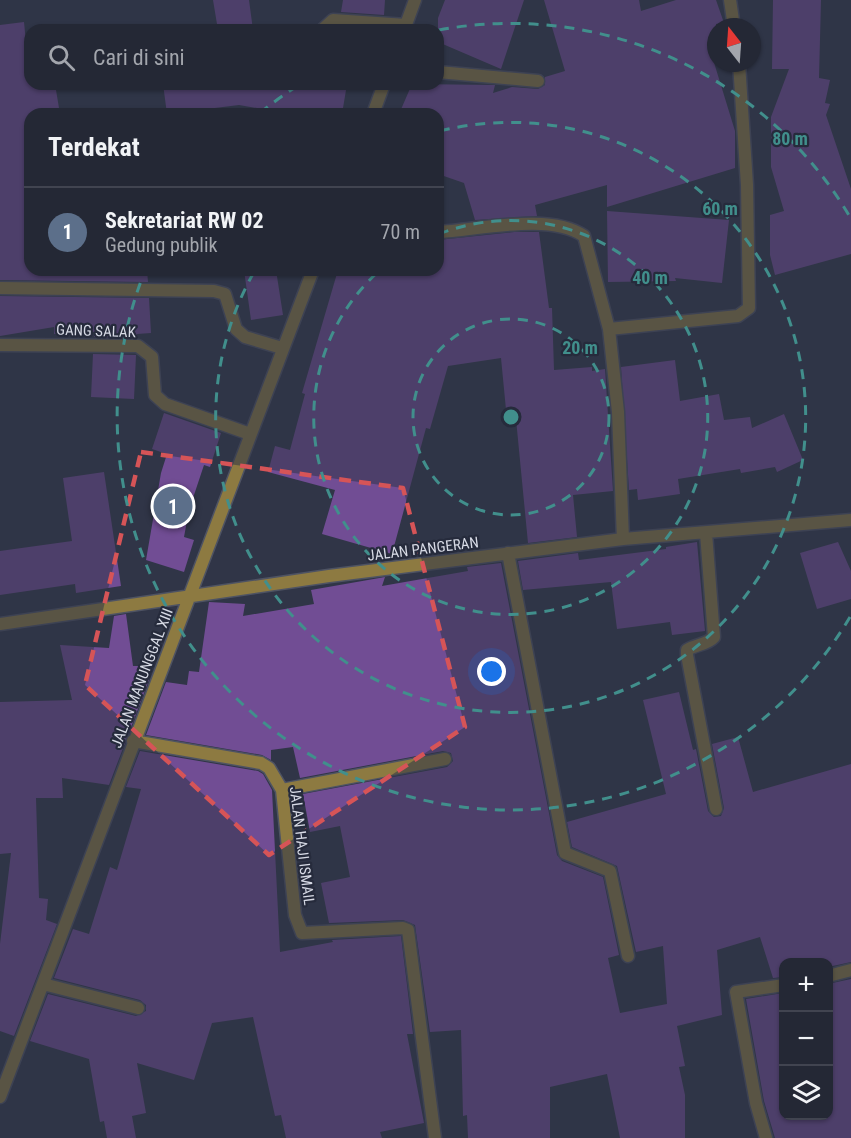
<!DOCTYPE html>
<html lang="id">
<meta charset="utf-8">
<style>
:root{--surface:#242835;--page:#303441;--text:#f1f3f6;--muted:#a3a6ad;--line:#414450;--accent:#bca0f2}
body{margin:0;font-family:"Roboto Condensed",sans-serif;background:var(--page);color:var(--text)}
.controls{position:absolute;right:18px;bottom:18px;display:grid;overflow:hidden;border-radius:12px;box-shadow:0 2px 4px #0004}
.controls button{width:54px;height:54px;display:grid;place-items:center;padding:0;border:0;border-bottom:2px solid var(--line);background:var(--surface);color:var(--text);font:30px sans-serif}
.compass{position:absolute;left:707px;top:18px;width:54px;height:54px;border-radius:50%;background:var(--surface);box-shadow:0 2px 4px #0004;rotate:343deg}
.you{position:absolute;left:492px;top:672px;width:21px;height:21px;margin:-15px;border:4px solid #fff;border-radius:50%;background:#1a73e8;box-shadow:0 0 0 9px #1a73e833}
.badge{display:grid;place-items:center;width:39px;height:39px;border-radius:50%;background:var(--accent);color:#fff;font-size:20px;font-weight:700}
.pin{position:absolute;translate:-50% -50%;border:3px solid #fff;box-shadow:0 2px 6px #0006}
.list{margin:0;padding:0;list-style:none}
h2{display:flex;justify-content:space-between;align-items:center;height:78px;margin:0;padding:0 24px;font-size:26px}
h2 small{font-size:20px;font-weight:400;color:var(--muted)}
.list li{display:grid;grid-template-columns:39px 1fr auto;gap:18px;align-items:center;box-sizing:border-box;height:90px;padding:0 24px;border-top:2px solid var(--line)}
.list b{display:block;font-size:22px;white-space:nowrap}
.list p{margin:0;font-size:20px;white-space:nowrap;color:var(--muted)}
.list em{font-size:20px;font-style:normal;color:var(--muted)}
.icon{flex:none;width:33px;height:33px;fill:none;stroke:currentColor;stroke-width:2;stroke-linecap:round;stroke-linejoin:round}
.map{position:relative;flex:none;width:851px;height:1138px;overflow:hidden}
.search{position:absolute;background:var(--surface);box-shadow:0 2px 4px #0004;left:24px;top:24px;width:420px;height:66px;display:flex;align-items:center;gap:15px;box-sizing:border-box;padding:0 21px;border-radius:18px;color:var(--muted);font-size:22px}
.panel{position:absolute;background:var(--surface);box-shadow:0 2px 4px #0004;left:24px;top:108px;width:420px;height:168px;border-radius:18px}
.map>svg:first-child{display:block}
.building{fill:#714d94}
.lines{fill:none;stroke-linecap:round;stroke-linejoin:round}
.street-casing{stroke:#4e5363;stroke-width:15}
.street{stroke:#8d7a41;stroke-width:12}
.marked{fill:none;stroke:#d65457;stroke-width:4.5;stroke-dasharray:12 8;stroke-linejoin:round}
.ring{fill:none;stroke:#418f8c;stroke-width:3;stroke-dasharray:10 8}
.labels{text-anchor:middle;stroke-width:4.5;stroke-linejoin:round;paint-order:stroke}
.street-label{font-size:15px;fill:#d7dae5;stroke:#262b3c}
.centre{fill:#418f8c;stroke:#262b3c;stroke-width:3}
.ring-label{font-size:18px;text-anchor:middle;font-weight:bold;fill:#418f8c;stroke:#262b3c;stroke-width:4.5;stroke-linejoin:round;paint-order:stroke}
</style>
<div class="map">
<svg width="851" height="1138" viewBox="0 0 851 1138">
<rect width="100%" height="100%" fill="#303547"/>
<path class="building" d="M 213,0 L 249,0 L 253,30 L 218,30 Z
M 343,0 L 385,0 L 384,15 L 341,12 Z
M 445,0 L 524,0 L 501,69 L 438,42 L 438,18 Z
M 544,0 L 639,0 L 641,11 L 676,0 L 716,0 L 724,23 L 716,24 L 716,41 L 708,43 L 735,131 L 735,168 L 607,207 L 607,185 L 535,205 L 537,216 L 475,220 L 464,183 L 438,174 L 438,114 L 399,114 L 412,84 L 495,85 L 493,93 L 512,87 L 538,89 L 545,85 L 545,77 L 565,71 Z
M 773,0 L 821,0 L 819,78 L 830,80 L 825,103 L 830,104 L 826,115 L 851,189 L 851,254 L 775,275 L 770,255 L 770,215 L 784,211 L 771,167 L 771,117 L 789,69 L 772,69 Z
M 24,22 L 30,84 L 55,84 L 60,114 L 30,114 L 30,270 L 147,270 L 148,282 L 0,280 L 0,25 Z
M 163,84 L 347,84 L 342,114 L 292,114 L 239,105 L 167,114 Z
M 607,211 L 729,220 L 722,283 L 675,278 L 676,281 L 608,282 Z
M 514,232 L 539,232 L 549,308 L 552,308 L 554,370 L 592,367 L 592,371 L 605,369 L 613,491 L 573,495 L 577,537 L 528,543 L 516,419 L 507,420 L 501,358 L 448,366 L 430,429 L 426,428 L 392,554 L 322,534 L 335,490 L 268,472 L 275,446 L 290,450 L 305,394 L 302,393 L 338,270 L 438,270 L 438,240 Z
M 244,270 L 276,270 L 283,315 L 251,320 Z
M 0,296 L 149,298 L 151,333 L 137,334 L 137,338 L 94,337 L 94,332 L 54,334 L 54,327 L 0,336 Z
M 93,354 L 136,355 L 134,399 L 91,397 Z
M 675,360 L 680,401 L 719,394 L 724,420 L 750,417 L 752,428 L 784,414 L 803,460 L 777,472 L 775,467 L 741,473 L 740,469 L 678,479 L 680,494 L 638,500 L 637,489 L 629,490 L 621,367 Z
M 164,413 L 221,433 L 210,467 L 204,465 L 189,510 L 184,537 L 194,540 L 184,572 L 146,560 L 161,473 L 167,454 L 152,449 Z
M 104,472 L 121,586 L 76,593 L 75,584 L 0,595 L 0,551 L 72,541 L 63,478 Z
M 697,542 L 705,631 L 672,635 L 670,622 L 617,629 L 611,582 L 523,590 L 518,561 L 578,553 L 579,560 L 666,549 L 666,547 Z
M 838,542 L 851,571 L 851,599 L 817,609 L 800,553 Z
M 501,563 L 557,855 L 562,861 L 603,877 L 619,955 L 608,958 L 620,1013 L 667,1004 L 663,946 L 636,952 L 617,866 L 572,847 L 567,822 L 666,794 L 643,700 L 679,692 L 693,750 L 696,749 L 708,811 L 714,817 L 721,816 L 724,808 L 712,744 L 738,737 L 753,792 L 851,764 L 851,962 L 828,967 L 828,963 L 783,963 L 783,977 L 773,978 L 760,937 L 717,950 L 722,1015 L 677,1026 L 685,1066 L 679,1067 L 685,1095 L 685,1138 L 620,1138 L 607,1074 L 550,1087 L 550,1138 L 468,1138 L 467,1115 L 463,1116 L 461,1030 L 430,1032 L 415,925 L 403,920 L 329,923 L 321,883 L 350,877 L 340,826 L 310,832 L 303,794 L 447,767 L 453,761 L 451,753 L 443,751 L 300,778 L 293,747 L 271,750 L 271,760 L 262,755 L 146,735 L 166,682 L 187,685 L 189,671 L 199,672 L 209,602 L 245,604 L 243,616 L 314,604 L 311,590 L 385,577 L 382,586 L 468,571 L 467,567 Z
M 126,614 L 133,666 L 139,666 L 137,678 L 149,680 L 109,785 L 62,778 L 63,798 L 36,798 L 39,898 L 48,899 L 46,920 L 57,924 L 14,1036 L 0,1031 L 0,944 L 11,853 L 0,854 L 0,702 L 72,700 L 60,645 L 109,648 L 114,616 Z
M 140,751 L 258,771 L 263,774 L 272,790 L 280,952 L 333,942 L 332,940 L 401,936 L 413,1034 L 407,1034 L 424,1123 L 380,1132 L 382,1138 L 286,1138 L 281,1115 L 275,1116 L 253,1017 L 212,1023 L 194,1080 L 137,1063 L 146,1113 L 132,1116 L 136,1138 L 107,1138 L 104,1121 L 100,1122 L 89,1059 L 30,1041 L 48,994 L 136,1016 L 146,1011 L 146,1005 L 140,1000 L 54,978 L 73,929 L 89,934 L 110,867 L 117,870 L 141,789 L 126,787 Z
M 851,979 L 851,1138 L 775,1138 L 764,1101 L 746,999 L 783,993 L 783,1116 L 828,1116 L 828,984 Z"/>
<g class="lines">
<defs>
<path id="street" d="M 730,0 L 734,27
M 322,30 L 333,20 L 406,25
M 404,30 L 415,0
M 438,72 L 538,81
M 373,114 L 384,84
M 438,232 C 479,230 550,212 584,236 L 609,329 L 618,412 L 623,539
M 0,288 L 214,291 L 225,294 L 236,329 L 245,337 L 282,348
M 609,329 L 738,316 L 749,308 L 747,185 L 739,63
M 0,345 L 138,346 L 152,357 L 155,395 L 165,404 L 250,434
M 706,533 L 714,637 C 707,645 696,644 687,650 L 687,655 L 716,809
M 508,553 L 565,853 L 610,871 L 628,956
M 0,624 L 329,576 L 623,539 L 851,520
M 133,741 L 261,763 L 269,768 L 282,790 L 295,915 L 302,933 L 403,928 L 408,930 L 435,1138
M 282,790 L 445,759
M 828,976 L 851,970
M 43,984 L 138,1008
M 0,1097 L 313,270
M 766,1138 L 756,1103 L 736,992 L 784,985"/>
</defs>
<use href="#street" class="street-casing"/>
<use href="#street" class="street"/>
</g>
<path d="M0 0H851V1138H0ZM 141,452 L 403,488 L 465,727 L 269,855 L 85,685 Z" fill="#303547" fill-opacity=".55" fill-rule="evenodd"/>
<path class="marked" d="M 141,452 L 403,488 L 465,727 L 269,855 L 85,685 Z"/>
<g class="ring">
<circle cx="511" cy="417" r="98"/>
<path d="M439 234A197 197 0 1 1 379 271"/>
<path d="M440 131A295 295 0 1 1 254 272"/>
<path d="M850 617A394 394 0 0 1 144 273M260 113A394 394 0 0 1 299 85M439 30A394 394 0 0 1 850 217"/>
</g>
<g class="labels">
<g class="street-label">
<text transform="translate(96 331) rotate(2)" y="5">GANG SALAK</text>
<text transform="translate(423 549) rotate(-7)" y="5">JALAN PANGERAN</text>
<text transform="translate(142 678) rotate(-69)" y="5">JALAN MANUNGGAL XIII</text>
<text transform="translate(302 846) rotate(83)" y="5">JALAN HAJI ISMAIL</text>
</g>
</g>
<circle cx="511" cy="417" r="9" class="centre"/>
<g class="ring-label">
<text x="790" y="145">80 m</text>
<text x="720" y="215">60 m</text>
<text x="650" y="284">40 m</text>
<text x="580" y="354">20 m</text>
</g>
</svg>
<div class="controls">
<button>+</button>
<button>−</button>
<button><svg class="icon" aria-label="layers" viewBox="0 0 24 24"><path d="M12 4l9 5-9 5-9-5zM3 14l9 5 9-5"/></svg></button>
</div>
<svg class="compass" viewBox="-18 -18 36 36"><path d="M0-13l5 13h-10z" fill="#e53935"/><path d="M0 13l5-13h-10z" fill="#a3a6ad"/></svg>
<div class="you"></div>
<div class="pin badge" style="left:173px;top:506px;background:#5c6f8a">1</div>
<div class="search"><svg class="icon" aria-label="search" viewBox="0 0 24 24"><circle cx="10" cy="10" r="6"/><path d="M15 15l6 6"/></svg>Cari di sini</div>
<section class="panel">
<h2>Terdekat<small></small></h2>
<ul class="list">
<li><span class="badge" style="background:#5c6f8a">1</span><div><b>Sekretariat RW 02</b><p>Gedung publik</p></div><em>70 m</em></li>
</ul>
</section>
</div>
